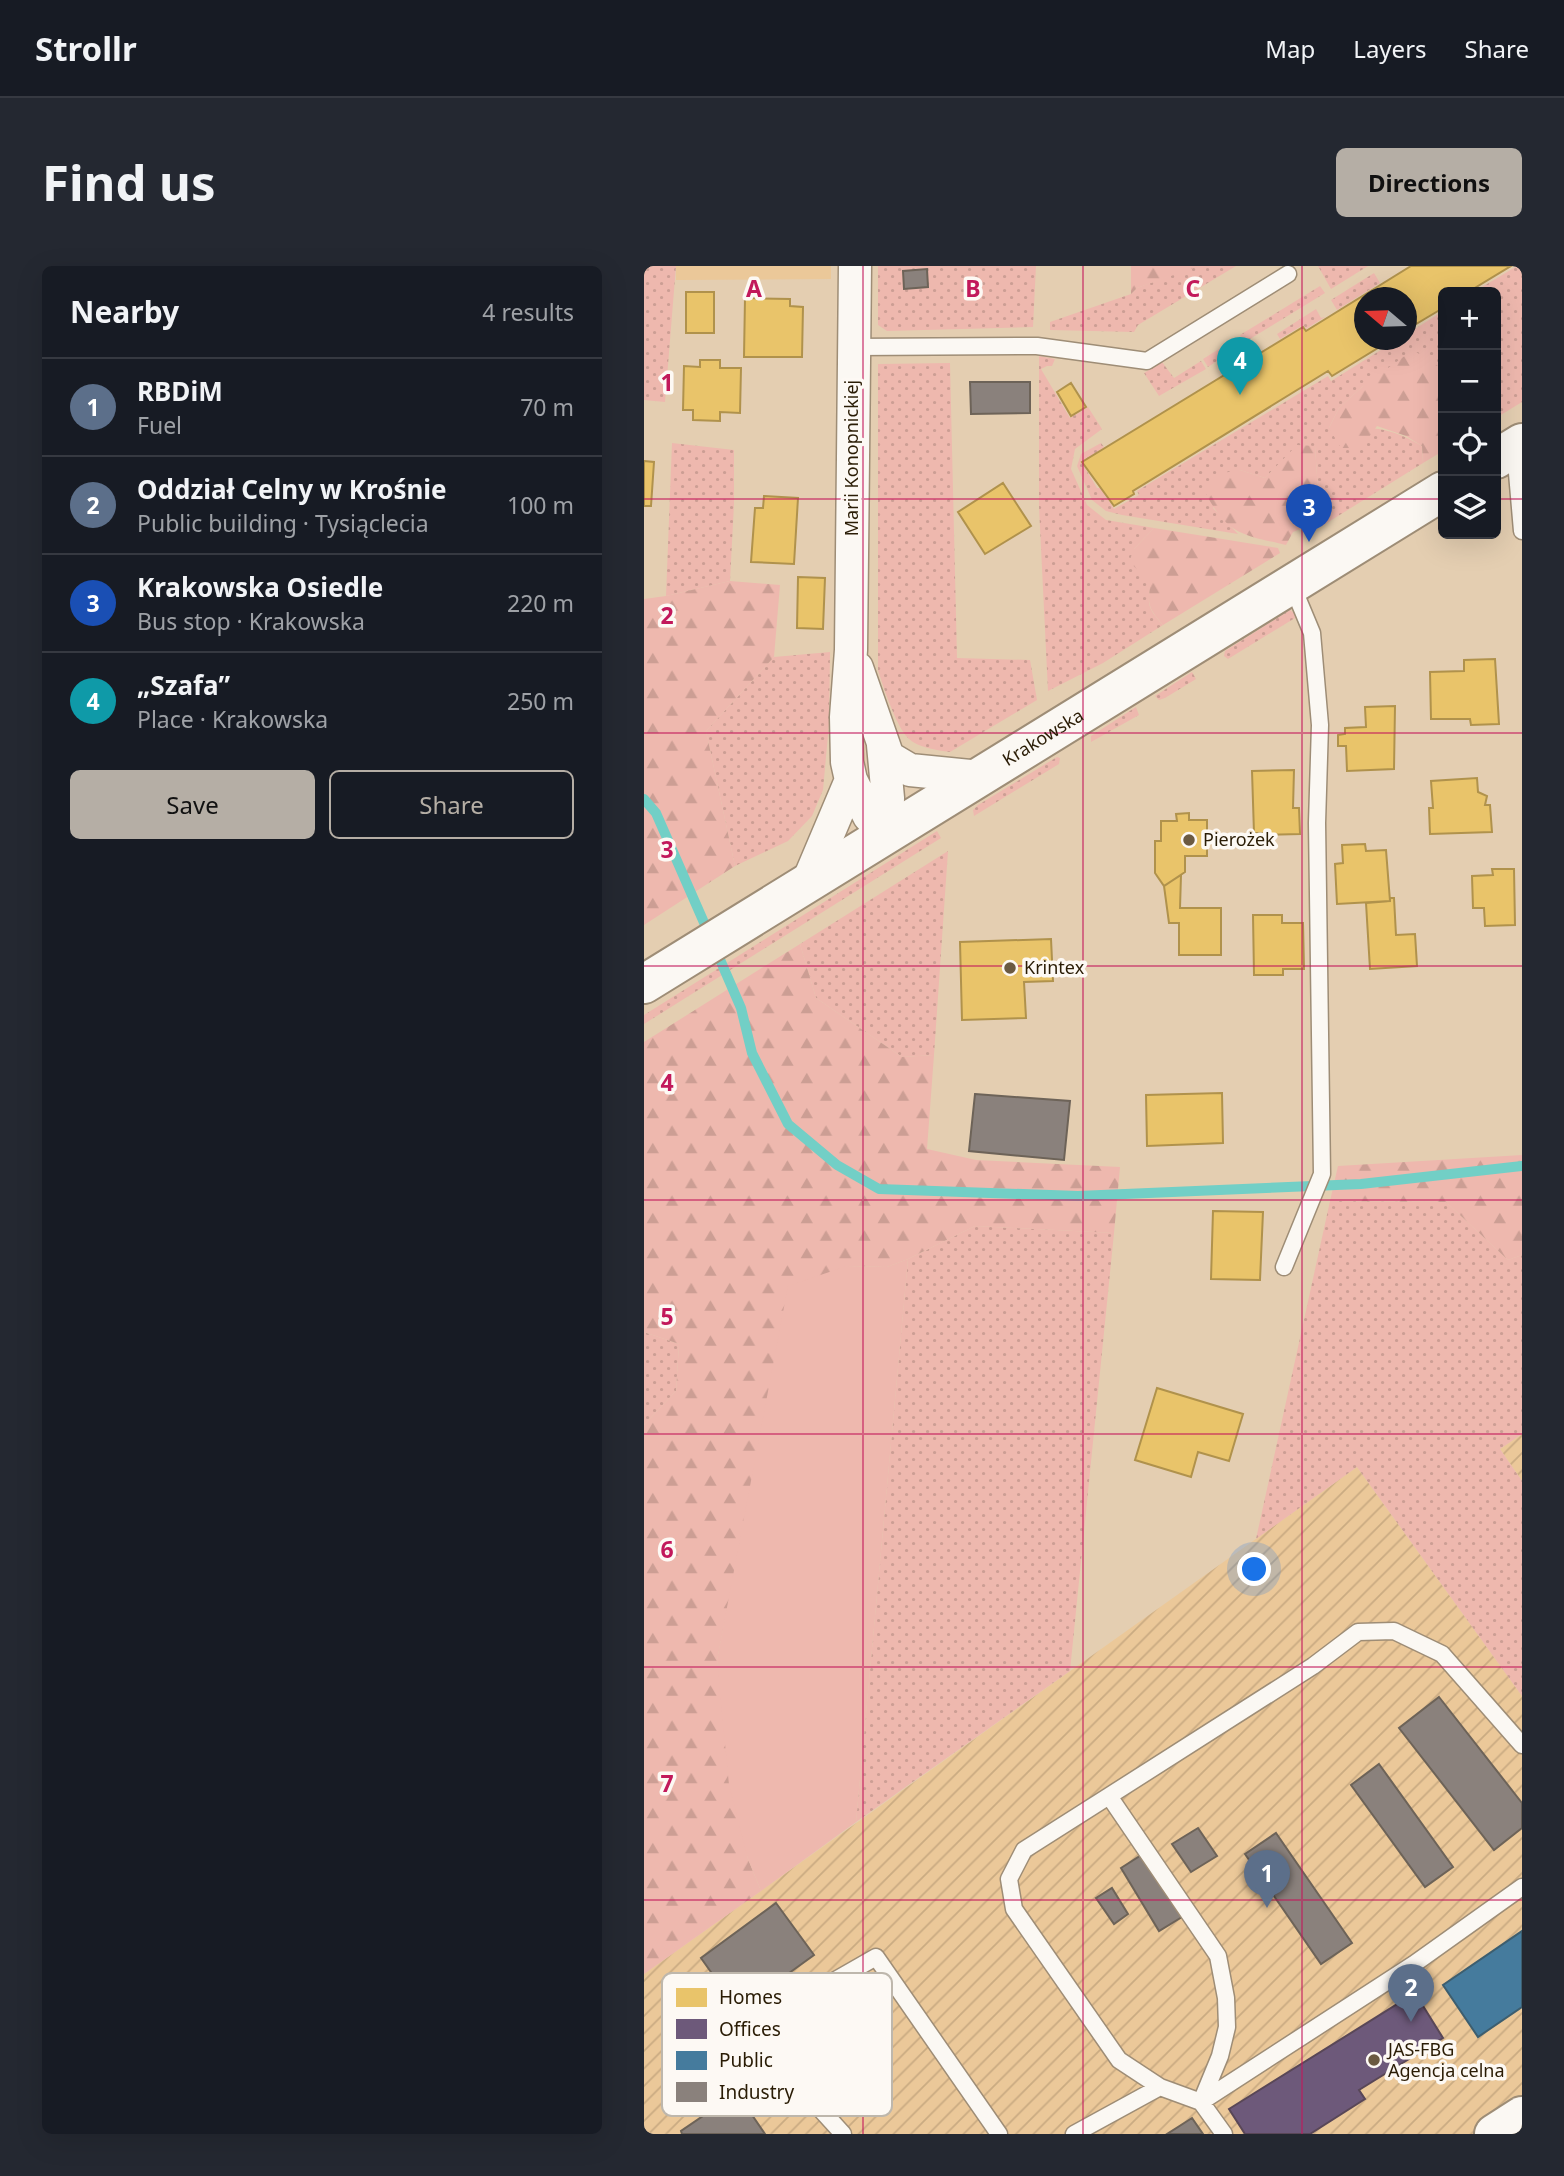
<!DOCTYPE html>
<meta charset="utf-8">
<style>
:root{--surface:#171b24;--page:#242831;--text:#f1f3f6;--muted:#9ea1a6;--line:#363941;--accent:#b5aea5}
body{margin:0;font-family:"Noto Sans",sans-serif;background:var(--page);color:var(--text)}
.controls{position:absolute;right:21px;top:21px;display:grid;overflow:hidden;border-radius:10px;box-shadow:0 7px 28px #0002}
.controls button{width:63px;height:63px;display:grid;place-items:center;padding:0;border:0;border-bottom:2px solid var(--line);background:var(--surface);color:var(--text);font:35px sans-serif}
.compass{position:absolute;left:710px;top:21px;width:63px;height:63px;border-radius:50%;background:var(--surface);box-shadow:0 7px 28px #0002;rotate:289deg}
.you{position:absolute;left:611px;top:1304px;width:24px;height:24px;margin:-18px;border:5px solid #fff;border-radius:50%;background:#1a73e8;box-shadow:0 0 0 10px #1a73e833}
.badge{display:grid;place-items:center;width:46px;height:46px;border-radius:50%;background:var(--accent);color:#fff;font-size:23px;font-weight:700}
.pin{position:absolute;translate:-50% -58px;filter:drop-shadow(0 2px 4px #0008)}
.pin::after{content:'';position:absolute;top:37px;width:24px;height:21px;background:inherit;clip-path:polygon(0 0,100% 0,50% 100%)}
.list{margin:0;padding:0;list-style:none}
h2{display:flex;justify-content:space-between;align-items:center;height:91px;margin:0;padding:0 28px;font-size:30px}
h2 small{font-size:23px;font-weight:400;color:var(--muted)}
.list li{display:grid;grid-template-columns:46px 1fr auto;gap:21px;align-items:center;box-sizing:border-box;height:98px;padding:0 28px;border-top:2px solid var(--line)}
.list b{display:block;font-size:26px;white-space:nowrap}
.list p{margin:0;font-size:23px;white-space:nowrap;color:var(--muted)}
.list em{font-size:23px;font-style:normal;color:var(--muted)}
.actions{display:flex;gap:14px;padding:21px 28px}
.actions a{flex:1;padding:16px 0;border:2px solid var(--accent);border-radius:10px;text-align:center;font-size:24px;color:var(--accent)}
.actions .main{background:var(--accent);color:#111}
.icon{flex:none;width:38px;height:38px;fill:none;stroke:currentColor;stroke-width:2;stroke-linecap:round;stroke-linejoin:round}
.map{position:relative;flex:none;width:878px;height:1868px;overflow:hidden;border-radius:10px}
header{display:flex;align-items:center;gap:42px;box-sizing:border-box;height:98px;padding:0 35px;background:var(--surface);border-bottom:2px solid var(--line)}
header strong{font-size:33px}
nav{display:flex;gap:38px;margin-inline-start:auto;font-size:24px}
.intro{display:flex;align-items:center;justify-content:space-between;box-sizing:border-box;height:168px;padding:0 42px}
h1{margin:0;font-size:49px}
.button{padding:18px 32px;border-radius:10px;background:var(--accent);color:#111;font-size:24px;font-weight:700}
main{display:flex;gap:42px;padding:0 42px}
aside{flex:1;background:var(--surface);border-radius:10px;box-shadow:0 7px 28px #0002}
.map>svg:first-child{display:block}
.built{fill:#ebc899}
.industrial{fill:url(#industrial-furrows)}
.grass{fill:url(#grass-dots)}
.forest{fill:url(#forest-firs)}
.garden{fill:#eeb8ae}
.homes{fill:#e9c46a;stroke:#b0924c;stroke-width:2}
.offices{fill:#6d597a;stroke:#594757;stroke-width:2}
.public{fill:#457b9d;stroke:#3d5e6f;stroke-width:2}
.industry{fill:#8a817c;stroke:#6d6358;stroke-width:2}
.lines{fill:none;stroke-linecap:round;stroke-linejoin:round}
.stream{stroke:#72cfc6;stroke-width:10}
.service-casing{stroke:#9e8d76;stroke-width:19}
.minor-casing{stroke:#9e8d76;stroke-width:35}
.tertiary-casing{stroke:#9e8d76;stroke-width:42}
.secondary-casing{stroke:#9e8d76;stroke-width:42}
.service{stroke:#fbf8f3;stroke-width:16}
.minor{stroke:#fbf8f3;stroke-width:32}
.tertiary{stroke:#fbf8f3;stroke-width:38}
.secondary{stroke:#fbf8f3;stroke-width:38}
.grid{fill:none;stroke:#c2185b;stroke-width:2;stroke-opacity:0.55}
.poi-dot{fill:#6b5a41;stroke:#fdf9f4;stroke-width:2.5}
.labels{text-anchor:middle;stroke-width:7;stroke-linejoin:round;paint-order:stroke}
.street-label{font-size:18px;fill:#2a1c05;stroke:#fdf9f4}
.poi-label{font-size:18px;fill:#2a1c05;stroke:#fdf9f4;text-anchor:start}
.key{fill:#fdf9f4;stroke:#beb7ac;stroke-width:2}
.key-label{font-size:19px;fill:#2a1c05}
.grid-label{font-size:23px;text-anchor:middle;font-weight:bold;fill:#c2185b;stroke:#fdf9f4;stroke-width:7;stroke-linejoin:round;paint-order:stroke}
</style>
<header>
<strong>Strollr</strong>
<nav><a>Map</a><a>Layers</a><a>Share</a></nav>
</header>
<div class="intro"><h1>Find us</h1><a class="button">Directions</a></div>
<main>
<aside>
<h2>Nearby<small>4 results</small></h2>
<ul class="list">
<li><span class="badge" style="background:#5c6f8a">1</span><div><b>RBDiM</b><p>Fuel</p></div><em>70 m</em></li>
<li><span class="badge" style="background:#5c6f8a">2</span><div><b>Oddział Celny w Krośnie</b><p>Public building · Tysiąclecia</p></div><em>100 m</em></li>
<li><span class="badge" style="background:#1a4fb4">3</span><div><b>Krakowska Osiedle</b><p>Bus stop · Krakowska</p></div><em>220 m</em></li>
<li><span class="badge" style="background:#0f9aa8">4</span><div><b>„Szafa”</b><p>Place · Krakowska</p></div><em>250 m</em></li>
</ul>
<div class="actions"><a class="main">Save</a><a>Share</a></div>
</aside>
<div class="map">
<svg width="878" height="1868" viewBox="0 0 878 1868">
<defs>
<pattern id="industrial-furrows" width="10" height="10" patternUnits="userSpaceOnUse" patternTransform="scale(1.75)"><rect width="10" height="10" fill="#ebc899"/><path d="M-1 1l2-2M0 10L10 0M9 11l2-2" fill="none" stroke="#caab82"/></pattern>
<pattern id="grass-dots" width="8" height="8" patternUnits="userSpaceOnUse" patternTransform="scale(1.75)"><rect width="8" height="8" fill="#eeb8ae"/><path d="M2 2h.1M6 6h.1" fill="none" stroke="#cc9e94" stroke-width="1.8" stroke-linecap="round"/></pattern>
<pattern id="forest-firs" width="22" height="20" patternUnits="userSpaceOnUse" patternTransform="scale(1.75)"><rect width="22" height="20" fill="#eeb8ae"/><path d="M5 1l3.5 6h-7zM16 11l3.5 6h-7z" fill="#cc9e94"/></pattern>
</defs>
<rect width="100%" height="100%" fill="#e4ceb1"/>
<path class="built" d="M 32,0 L 187,0 L 187,13 L 32,14 Z"/>
<path class="industrial" d="M 878,1168 L 878,1215 L 856,1183 Z
M 713,1201 L 878,1430 L 878,1847 L 846,1868 L 0,1868 L 0,1708 Z"/>
<path class="grass" d="M 0,0 L 32,0 L 21,136 L 0,134 Z
M 234,0 L 392,0 L 389,61 L 243,65 L 234,59 Z
M 551,0 L 592,0 L 494,59 L 490,66 L 406,64 L 406,56 L 487,28 L 493,22 Z
M 674,0 L 724,0 L 687,23 Z
M 873,0 L 878,0 L 878,136 L 852,152 L 852,26 L 830,26 Z
M 730,7 L 736,17 L 693,44 L 687,34 Z
M 676,20 L 681,27 L 601,76 L 596,69 Z
M 672,43 L 677,52 L 681,51 L 662,63 L 659,59 L 636,73 L 633,68 Z
M 799,45 L 799,116 L 794,100 L 719,120 L 695,142 L 685,162 C 725,161 743,159 778,180 L 779,197 L 678,260 L 671,257 L 675,239 L 671,180 L 653,180 L 621,212 L 596,204 L 569,242 L 594,268 L 478,249 L 462,245 L 448,234 L 433,200 L 437,188 L 457,177 L 460,181 L 438,197 L 453,222 L 457,222 L 470,243 L 495,229 L 493,225 L 684,110 L 687,115 L 753,74 L 762,74 L 763,68 Z
M 594,71 L 599,78 L 564,101 L 559,93 Z
M 395,90 L 411,93 L 408,100 L 403,100 L 397,103 L 426,152 L 444,141 L 458,163 L 431,183 L 427,203 L 443,239 L 462,254 L 510,262 L 490,283 L 508,316 C 502,338 504,342 519,359 L 459,397 L 404,425 L 395,241 Z
M 557,95 L 562,103 L 515,130 L 500,107 L 518,96 L 530,112 Z
M 306,97 L 313,392 L 386,394 L 393,434 L 306,486 C 293,484 274,482 264,472 C 252,460 239,420 234,404 L 234,98 Z
M 28,177 L 90,184 L 90,238 L 86,315 L 22,330 Z
M 646,344 L 650,347 L 651,352 L 584,393 L 580,390 L 581,385 Z
M 186,386 L 185,458 L 179,524 L 168,550 L 144,575 L 91,600 L 62,465 L 130,391 Z
M 548,406 L 552,413 L 521,432 L 515,434 L 511,430 Z
M 492,441 L 495,449 L 447,476 L 447,470 Z
M 413,491 L 416,492 L 415,498 L 330,550 L 329,544 L 334,539 Z
M 293,565 L 297,572 L 0,758 L 0,749 Z
M 304,585 L 290,789 L 258,791 L 172,732 L 156,678 Z
M 686,935 L 802,936 L 864,994 L 878,989 L 878,1168 L 856,1183 L 878,1215 L 878,1430 L 713,1201 L 612,1273 Z
M 331,960 L 470,967 L 426,1405 L 212,1556 L 264,993 Z
M 0,1066 L 35,1078 L 32,1125 L 0,1159 Z"/>
<path class="forest" d="M 487,0 L 551,0 L 552,1 L 493,22 L 487,28 Z
M 769,84 L 794,100 L 799,116 L 799,185 L 779,197 L 778,180 L 762,170 L 733,160 L 717,182 L 697,182 L 685,162 L 695,142 L 719,120 Z
M 653,179 L 671,180 L 675,239 L 671,257 L 649,266 L 642,279 C 599,269 583,269 561,226 L 573,208 L 596,204 L 621,212 Z
M 510,262 L 634,282 L 636,287 L 519,359 C 504,342 503,338 507,316 L 485,296 L 490,283 Z
M 86,315 L 136,319 L 130,391 L 62,465 L 91,600 L 0,659 L 0,333 L 22,330 Z
M 156,678 L 172,732 L 258,791 L 290,789 L 283,883 L 332,894 L 476,901 L 470,967 L 331,960 L 264,993 L 243,1001 L 203,1000 L 104,1240 L 73,1394 L 104,1593 L 117,1625 L 0,1708 L 0,1159 L 32,1125 L 35,1078 L 0,1066 L 0,776 Z
M 878,889 L 878,989 L 864,994 L 802,936 L 686,935 L 694,900 Z"/>
<path class="garden" d="M 264,993 L 212,1556 L 117,1625 L 104,1593 L 85,1519 L 73,1394 L 144,1020 L 203,1000 L 243,1001 Z"/>
<path class="homes" d="M 767,0 L 867,0 L 824,26 L 799,26 L 799,42 L 762,64 L 762,32 L 720,32 L 720,74 L 747,74 L 688,110 L 684,105 L 489,225 L 490,228 L 470,240 L 438,196 L 659,61 L 662,65 Z
M 42,26 L 70,26 L 70,67 L 42,67 Z
M 101,32 L 146,33 L 146,40 L 159,41 L 158,91 L 100,91 Z
M 56,94 L 76,94 L 76,102 L 97,102 L 96,147 L 76,146 L 76,155 L 49,154 L 49,144 L 39,144 L 40,100 L 56,101 Z
M 427,117 L 442,141 L 427,150 L 413,126 Z
M 0,195 L 10,196 L 7,240 L 0,240 Z
M 359,217 L 387,260 L 341,288 L 314,246 Z
M 120,230 L 154,232 L 150,298 L 107,296 L 111,242 L 119,242 Z
M 154,311 L 181,312 L 179,363 L 153,362 Z
M 851,393 L 855,458 L 827,459 L 826,453 L 787,453 L 786,406 L 820,405 L 820,394 Z
M 751,440 L 750,503 L 703,505 L 702,480 L 694,480 L 694,469 L 701,468 L 701,462 L 722,461 L 721,441 Z
M 650,504 L 649,542 L 655,542 L 656,568 L 620,569 L 620,567 L 610,567 L 608,505 Z
M 833,512 L 834,526 L 843,530 L 841,539 L 846,539 L 848,566 L 786,568 L 785,542 L 789,542 L 787,515 Z
M 545,547 L 545,554 L 563,554 L 563,590 L 541,590 L 541,606 L 520,620 L 511,607 L 511,575 L 517,575 L 517,555 L 533,555 L 532,548 Z
M 721,578 L 722,585 L 742,584 L 746,635 L 693,638 L 691,598 L 699,597 L 698,579 Z
M 848,603 L 870,603 L 871,659 L 841,660 L 840,642 L 829,642 L 828,610 L 849,609 Z
M 537,609 L 536,642 L 577,642 L 577,689 L 535,689 L 535,657 L 525,657 L 520,620 Z
M 746,632 L 750,632 L 752,669 L 771,668 L 773,700 L 726,703 L 722,637 L 746,635 Z
M 609,649 L 638,649 L 638,657 L 659,657 L 660,703 L 639,703 L 639,709 L 610,709 Z
M 407,673 L 409,715 L 380,716 L 382,752 L 318,754 L 316,676 Z
M 578,827 L 579,877 L 503,880 L 502,829 Z
M 569,945 L 619,946 L 616,1014 L 567,1013 Z
M 513,1122 L 599,1148 L 585,1195 L 554,1186 L 547,1211 L 491,1194 Z"/>
<path class="offices" d="M 771,1727 L 799,1772 L 715,1824 L 721,1833 L 666,1868 L 601,1868 L 585,1843 Z"/>
<path class="public" d="M 878,1665 L 878,1741 L 834,1771 L 799,1719 Z"/>
<path class="industry" d="M 283,3 L 284,21 L 260,23 L 259,5 Z
M 326,116 L 386,116 L 386,147 L 327,148 Z
M 331,828 L 426,835 L 420,894 L 325,885 Z
M 795,1431 L 878,1537 L 878,1562 L 850,1584 L 755,1462 Z
M 735,1498 L 809,1601 L 781,1621 L 707,1519 Z
M 554,1562 L 573,1590 L 547,1606 L 528,1578 Z
M 632,1567 L 708,1677 L 677,1698 L 601,1588 Z
M 499,1588 L 538,1651 L 515,1665 L 477,1602 Z
M 468,1622 L 484,1648 L 470,1658 L 452,1632 Z
M 132,1637 L 170,1689 L 94,1744 L 57,1692 Z
M 93,1827 L 121,1868 L 38,1868 L 37,1865 Z
M 548,1852 L 559,1868 L 523,1868 Z"/>
<g class="lines">
<path class="stream" d="M 0,533 L 12,547 L 65,668
M 71,682 L 97,742 L 108,787 L 144,858 L 193,899 L 235,923 L 434,930 L 717,918 L 878,900"/>
<defs>
<path id="service" d="M 209,81 L 393,80 L 503,95 L 644,8
M 871,184 L 878,265
M 640,1001 L 678,908 L 673,557 L 676,459 L 668,367 L 648,319
M 465,1530 L 669,1400 L 714,1366 L 750,1365 L 798,1388 L 878,1479
M 557,1836 L 576,1790 L 583,1761 L 582,1732 L 574,1690 L 465,1530 L 380,1584 L 365,1613 L 370,1643 L 475,1794 L 516,1821 L 557,1836 L 580,1868
M 557,1836 L 770,1698 L 878,1621
M 199,1868 L 139,1802 L 138,1763 L 162,1731 L 232,1691 L 355,1868
M 430,1868 L 516,1821"/>
<path id="minor" d="M 211,0 L 207,384 L 202,451 L 203,496 L 207,514 L 225,550 L 243,569
M 213,402 L 244,491 L 266,504 L 336,511
M 239,479 L 244,532 L 243,569
M 163,618 L 207,514"/>
<path id="tertiary" d="M 850,1868 L 878,1850"/>
<g id="secondary">
<path d="M 852,193 L 878,177"/>
<path id="s1" d="M 0,718 L 799,225"/>
</g>
</defs>
<use href="#service" class="service-casing"/>
<use href="#minor" class="minor-casing"/>
<use href="#tertiary" class="tertiary-casing"/>
<use href="#secondary" class="secondary-casing"/>
<use href="#service" class="service"/>
<use href="#minor" class="minor"/>
<use href="#tertiary" class="tertiary"/>
<use href="#secondary" class="secondary"/>
</g>
<path class="grid" d="M 219,0 L 219,1868M 439,0 L 439,1868M 658,0 L 658,1868M 0,233 L 799,233M 852,233 L 878,233M 0,467 L 878,467M 0,700 L 878,700M 0,934 L 878,934M 0,1168 L 878,1168M 0,1401 L 878,1401M 0,1634 L 878,1634"/>
<g class="poi-dot">
<circle cx="545" cy="574" r="7"/>
<circle cx="366" cy="702" r="7"/>
<circle cx="730" cy="1794" r="7"/>
</g>
<g class="labels">
<g class="street-label">
<text transform="translate(208 192) rotate(-90)" y="6">Marii Konopnickiej</text>
<text dy="6" stroke="none"><textPath href="#s1" startOffset="469">Krakowska</textPath></text>
</g>
<g class="poi-label">
<text x="559" y="580">Pierożek</text>
<text x="380" y="708">Krintex</text>
<text x="744" y="1790">JAS-FBG<tspan x="744" dy="21">Agencja celna</tspan></text>
</g>
</g>
<rect x="18" y="1707" width="230" height="143" rx="10" class="key"/>
<rect x="32" y="1722" width="31" height="19" fill="#e9c46a"/>
<rect x="32" y="1753" width="31" height="20" fill="#6d597a"/>
<rect x="32" y="1785" width="31" height="19" fill="#457b9d"/>
<rect x="32" y="1816" width="31" height="20" fill="#8a817c"/>
<g class="key-label">
<text x="75" y="1738">Homes</text>
<text x="75" y="1770">Offices</text>
<text x="75" y="1801">Public</text>
<text x="75" y="1833">Industry</text>
</g>
<g class="grid-label">
<text x="110" y="31">A</text>
<text x="329" y="31">B</text>
<text x="549" y="31">C</text>
<text x="23" y="125">1</text>
<text x="23" y="358">2</text>
<text x="23" y="592">3</text>
<text x="23" y="825">4</text>
<text x="23" y="1059">5</text>
<text x="23" y="1292">6</text>
<text x="23" y="1526">7</text>
</g>
</svg>
<div class="controls">
<button>+</button>
<button>−</button>
<button><svg class="icon" aria-label="locate" viewBox="0 0 24 24"><circle cx="12" cy="12" r="6"/><path d="M12 2v4M12 18v4M2 12h4M18 12h4"/></svg></button>
<button><svg class="icon" aria-label="layers" viewBox="0 0 24 24"><path d="M12 4l9 5-9 5-9-5zM3 14l9 5 9-5"/></svg></button>
</div>
<svg class="compass" viewBox="-18 -18 36 36"><path d="M0-13l5 13h-10z" fill="#e53935"/><path d="M0 13l5-13h-10z" fill="#9ea1a6"/></svg>
<div class="you"></div>
<div class="pin badge" style="left:623px;top:1642px;background:#5c6f8a">1</div>
<div class="pin badge" style="left:767px;top:1756px;background:#5c6f8a">2</div>
<div class="pin badge" style="left:665px;top:276px;background:#1a4fb4">3</div>
<div class="pin badge" style="left:596px;top:129px;background:#0f9aa8">4</div>
</div>
</main>
